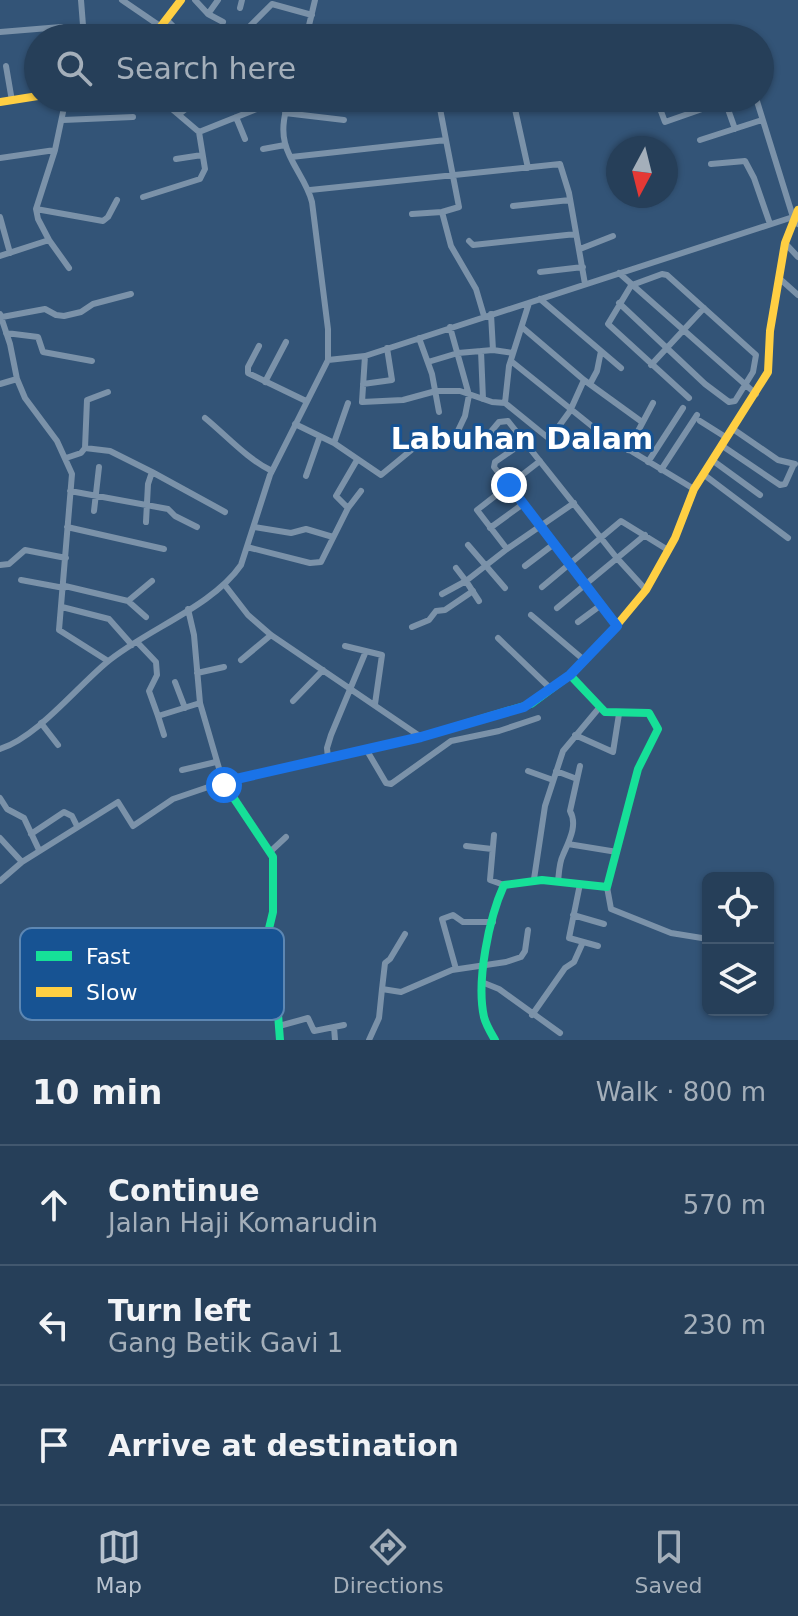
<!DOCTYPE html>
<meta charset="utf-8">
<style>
:root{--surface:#263f59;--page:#324a62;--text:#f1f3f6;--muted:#a4afba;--line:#42586f;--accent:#b8c3cf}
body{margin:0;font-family:"DejaVu Sans",sans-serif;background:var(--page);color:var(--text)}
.controls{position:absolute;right:24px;bottom:24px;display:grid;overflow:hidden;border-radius:12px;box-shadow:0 2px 6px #0004}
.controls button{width:72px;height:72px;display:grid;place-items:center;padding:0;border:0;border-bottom:2px solid var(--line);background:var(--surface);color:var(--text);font:40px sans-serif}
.compass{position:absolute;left:606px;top:136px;width:72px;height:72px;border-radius:50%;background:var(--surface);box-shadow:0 2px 6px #0004;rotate:187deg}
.stop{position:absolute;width:24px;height:24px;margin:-18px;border:6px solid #1a73e8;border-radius:50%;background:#fff}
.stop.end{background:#1a73e8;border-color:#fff;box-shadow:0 2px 8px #0008}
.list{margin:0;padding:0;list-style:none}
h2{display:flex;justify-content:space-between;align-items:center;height:104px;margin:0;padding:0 32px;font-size:34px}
h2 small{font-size:26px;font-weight:400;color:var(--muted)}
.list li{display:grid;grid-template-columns:52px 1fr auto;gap:24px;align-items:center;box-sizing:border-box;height:120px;padding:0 32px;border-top:2px solid var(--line)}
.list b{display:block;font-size:30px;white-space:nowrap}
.list p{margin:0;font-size:26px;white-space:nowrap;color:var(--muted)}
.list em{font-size:26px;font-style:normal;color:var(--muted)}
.icon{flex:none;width:44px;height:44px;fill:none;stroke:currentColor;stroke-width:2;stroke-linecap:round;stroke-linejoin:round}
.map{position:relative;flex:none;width:798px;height:1040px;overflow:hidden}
.search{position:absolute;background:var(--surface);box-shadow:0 2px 6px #0004;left:24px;right:24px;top:24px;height:88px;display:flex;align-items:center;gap:20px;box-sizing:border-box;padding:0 28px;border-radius:44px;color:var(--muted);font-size:30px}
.sheet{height:464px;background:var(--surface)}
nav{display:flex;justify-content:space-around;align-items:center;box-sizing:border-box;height:112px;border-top:2px solid var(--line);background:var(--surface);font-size:22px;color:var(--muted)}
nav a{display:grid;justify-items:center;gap:4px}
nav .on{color:var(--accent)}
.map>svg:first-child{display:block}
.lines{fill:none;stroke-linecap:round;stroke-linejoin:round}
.street{stroke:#7b92a9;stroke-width:6}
.fast{stroke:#16e098;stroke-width:8}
.slow{stroke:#ffcf43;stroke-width:8}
.route{stroke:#1a73e8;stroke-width:10}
.labels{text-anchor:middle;stroke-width:6;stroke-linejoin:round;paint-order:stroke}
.quarter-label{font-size:30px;font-weight:bold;fill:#fff;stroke:#175393}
.key{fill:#175393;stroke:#5d87b3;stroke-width:2}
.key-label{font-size:22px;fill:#fff}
</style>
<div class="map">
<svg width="798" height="1040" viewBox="0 0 798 1040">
<rect width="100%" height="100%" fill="#335477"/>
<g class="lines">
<path class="street" d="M 81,0 L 84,38
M 122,0 L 160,26
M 195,0 L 208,14 L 223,22
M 240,8 L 242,0
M 208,14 L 218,0
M 166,19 L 185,38
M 0,32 L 61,27
M 238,38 L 272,4 L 312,15
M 306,38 L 315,0
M 6,66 L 12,101
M 159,98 L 199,132 L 259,108
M 289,98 C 285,113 281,128 285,143 C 290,164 307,181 312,202 L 328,329 L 328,360
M 438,98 L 446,140
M 656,98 L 665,122 L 725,101
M 724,98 L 735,129
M 756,98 L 793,217
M 440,108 L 508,98 L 513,100 L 528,168
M 285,113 L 344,120
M 179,114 L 200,98
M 236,117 L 245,139
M 63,120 L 133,117
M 700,140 L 762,120
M 263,149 L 285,145
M 291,157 L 446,140 L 459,207 L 442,212 L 412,214
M 0,158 L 55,150
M 176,159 L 202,155
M 711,164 L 745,161 L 754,178 L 770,224
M 310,190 L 560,164 L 569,193 L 585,284
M 143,197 L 200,179 L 205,169 L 199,132
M 513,206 L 570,200
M 36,209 L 103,221 L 108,217 L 117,200
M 442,212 L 451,246 L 476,289 L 484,316
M 0,217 L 10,253
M 49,240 L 69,268
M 469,241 L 473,245 L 576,234
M 785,243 L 798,257
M 580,249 L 613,236
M 0,256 L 49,240 L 38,219 L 36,209 L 55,150 L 66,98
M 540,272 L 583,267
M 619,273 L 756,394
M 779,278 L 798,295
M 632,284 L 608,324 L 689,398
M 540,299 L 621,368
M 619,303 L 705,384 L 729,402 L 735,401 L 753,372 L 756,355 L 667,275 L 662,274 L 632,285
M 0,314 L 10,344 L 17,379 L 25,398 L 57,441 L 72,474 L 59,630 L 108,661
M 2,317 L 45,309 L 56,315 L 64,316 L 81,312 L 93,304 L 131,294
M 450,327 L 469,395 L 465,416 L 455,437
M 523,328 L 584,380 L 642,422
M 6,333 L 38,337 L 43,352 L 92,361
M 419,338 L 432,374 L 439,412
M 259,346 L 248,367 L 248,373 L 306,401
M 493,350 L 513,353
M 481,351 L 483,399
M 365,356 L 362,402 L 403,400 L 436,391 L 460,391 L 492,402 L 505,403 L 547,437 L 551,437 L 570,411 L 584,380
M 511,361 L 598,431 L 694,489
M 428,362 L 458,353 L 493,350 L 491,314
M 651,365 L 704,308
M 265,382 L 286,342
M 0,384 L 17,379
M 363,384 L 392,380 L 387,348
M 590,384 L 597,371 L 601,351
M 505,403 L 509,366 L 529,303
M 205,418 C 227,436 247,459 272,471
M 700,421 L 727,438
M 295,424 L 334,443 L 381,475 L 415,447
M 733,429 L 778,460 L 795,464
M 524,442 L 495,462 L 494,467 L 617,626
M 334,443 L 348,403
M 721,445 L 780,485 L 785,484 L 794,464
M 478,447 L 499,422 L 508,421 L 616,557 L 646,590
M 85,448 L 110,451 L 152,472
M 628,450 L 653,403
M 66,458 L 81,453 L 85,448 L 87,400 L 108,392
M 712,460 L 760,495
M 648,462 L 683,408
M 661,470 L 697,415
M 703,474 L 788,538
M 306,476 L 320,436
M 70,491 L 168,509 L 175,516 L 197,527
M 348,508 L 336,496 L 357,460
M 94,511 L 99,467
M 146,522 L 148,484 L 152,472 L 225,512
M 67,527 L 164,549
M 254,527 L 291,533 L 306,529 L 333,537
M 490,528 L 523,504
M 468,545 L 505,588
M 247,547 L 310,563 L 321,562 L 348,508 L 361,491
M 507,549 L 477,510 L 540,461
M 0,565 L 9,564 L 25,550 L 66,558
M 525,566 L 554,544
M 21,580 L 64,588
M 224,584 L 248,615 L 271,635 L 421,737
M 65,586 L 128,601 L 152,581
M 542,587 L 621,521 L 668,550
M 442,594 L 466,581 L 456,568
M 128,601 L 146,617
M 479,601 L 466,581 L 507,549 L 574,503
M 62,607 L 109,619 L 132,645
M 557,608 L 645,535
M 531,615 L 584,660
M 578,622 L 601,605
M 412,627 L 429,620 L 436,611 L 445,610 L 473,591
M 498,638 L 551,689
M 137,642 L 156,662 L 157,675 L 149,691 L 158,716
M 345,646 L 382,655 L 375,704
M 241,660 L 271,635
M 197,673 L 224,667
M 175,682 L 185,708
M 293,701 L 323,670
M 41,723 L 58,745
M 164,735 L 158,716 L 200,703
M 575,735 L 613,752 L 619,714
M 0,749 C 37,737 75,689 106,663 C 145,630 212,607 241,565 L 270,475 L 328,360 L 365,356 L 793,217 L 798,224
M 366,749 L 386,783 L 391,784 L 451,741 L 499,731 L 538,718
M 328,758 L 327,748 L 331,735 L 366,651
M 182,770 L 216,762
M 528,771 L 553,780
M 556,771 L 577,779
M 0,798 L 7,809 L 24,818 L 39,850
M 31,834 L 64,812 L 72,816 L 77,826
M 494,835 L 490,880 L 504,885
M 0,838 L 22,862 L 118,802 L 133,826 L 173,799 L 223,782 L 200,703 L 194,635 L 188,609
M 568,844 L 617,852
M 466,846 L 492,849
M 271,851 L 286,837
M 534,879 L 545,806 L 563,751 L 599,708
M 0,881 L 22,862
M 558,882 C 559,873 559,863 563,855 C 569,841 578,825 570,811 L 580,766
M 580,884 L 569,938 L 598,946
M 607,887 L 611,909 L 671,933 L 708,939
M 573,915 L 604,924
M 456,969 L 442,919 L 453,915 L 463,922 L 493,922
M 244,973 L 253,971 L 257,964 L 271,963
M 484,983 L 499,989 L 560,1033
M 382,989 L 385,963 L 390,959 L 405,934
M 532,1015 L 565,968 L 574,962 L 583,942
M 279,1026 L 308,1018 L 314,1031 L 344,1025
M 334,1027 L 335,1040
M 369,1040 L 379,1018 L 382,989 L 401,992 L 452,970 L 506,962 L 521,957 L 525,951 L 528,930"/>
<path class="fast" d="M 280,1040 L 276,988 L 266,941 L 273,912 L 273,857 L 223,782 L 421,737 L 531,704 L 570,675 L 612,631
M 495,1040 C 491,1033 486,1025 484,1017 C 476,981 489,918 504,885 L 542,880 L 607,887 L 638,769 L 658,729 L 649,713 L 605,712 L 570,675"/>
<path class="slow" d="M 152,38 L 181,0
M 0,102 L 38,96
M 612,631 L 646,590 L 675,538 L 694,489 L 768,372 L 770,331 L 785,243 L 798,210"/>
</g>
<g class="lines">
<path class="route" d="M 224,785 L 223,782 L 421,737 L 524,707 L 570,675 L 617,626 L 509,485"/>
</g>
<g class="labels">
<g class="quarter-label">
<text x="522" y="449">Labuhan Dalam</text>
</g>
</g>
<rect x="20" y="928" width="264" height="92" rx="12" class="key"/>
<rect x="36" y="951" width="36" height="10" fill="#16e098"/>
<rect x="36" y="987" width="36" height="10" fill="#ffcf43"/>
<g class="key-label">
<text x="86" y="964">Fast</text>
<text x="86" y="1000">Slow</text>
</g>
</svg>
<div class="controls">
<button><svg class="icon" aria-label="locate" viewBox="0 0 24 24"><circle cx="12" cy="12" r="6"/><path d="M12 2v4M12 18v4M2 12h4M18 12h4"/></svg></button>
<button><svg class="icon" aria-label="layers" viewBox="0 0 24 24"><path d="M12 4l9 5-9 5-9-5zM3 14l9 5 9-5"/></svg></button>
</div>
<svg class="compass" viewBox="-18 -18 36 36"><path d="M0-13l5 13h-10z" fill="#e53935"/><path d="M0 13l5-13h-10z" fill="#a4afba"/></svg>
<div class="stop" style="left:224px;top:785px"></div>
<div class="stop end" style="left:509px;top:485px"></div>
<div class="search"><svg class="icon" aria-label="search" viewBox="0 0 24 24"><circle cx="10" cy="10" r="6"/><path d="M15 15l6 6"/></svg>Search here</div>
</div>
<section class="sheet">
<h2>10 min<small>Walk · 800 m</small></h2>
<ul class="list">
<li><svg class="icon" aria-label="ahead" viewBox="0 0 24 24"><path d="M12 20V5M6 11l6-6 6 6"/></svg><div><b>Continue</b><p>Jalan Haji Komarudin</p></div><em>570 m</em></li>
<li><svg class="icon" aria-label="left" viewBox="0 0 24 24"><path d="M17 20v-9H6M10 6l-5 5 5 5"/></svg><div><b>Turn left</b><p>Gang Betik Gavi 1</p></div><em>230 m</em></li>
<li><svg class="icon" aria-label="arrive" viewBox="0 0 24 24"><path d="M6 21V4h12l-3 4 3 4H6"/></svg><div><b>Arrive at destination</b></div></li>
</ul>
</section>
<nav>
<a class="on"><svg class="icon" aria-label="map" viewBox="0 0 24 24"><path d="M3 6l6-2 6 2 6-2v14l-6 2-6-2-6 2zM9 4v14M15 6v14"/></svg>Map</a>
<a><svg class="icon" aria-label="directions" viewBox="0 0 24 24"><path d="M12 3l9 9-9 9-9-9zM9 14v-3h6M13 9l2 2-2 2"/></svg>Directions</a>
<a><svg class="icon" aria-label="saved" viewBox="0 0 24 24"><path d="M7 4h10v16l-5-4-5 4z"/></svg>Saved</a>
</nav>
